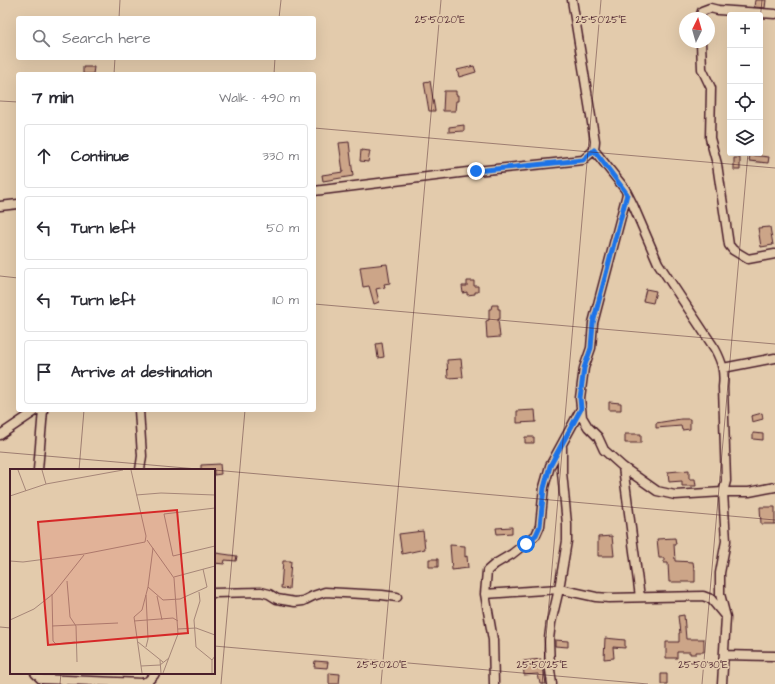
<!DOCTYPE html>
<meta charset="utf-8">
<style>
:root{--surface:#fff;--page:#f2f2f3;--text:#2b2b33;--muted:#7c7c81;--line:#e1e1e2}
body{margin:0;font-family:"Architects Daughter",sans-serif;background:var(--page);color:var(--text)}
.controls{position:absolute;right:12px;top:12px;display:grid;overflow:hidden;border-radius:4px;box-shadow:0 4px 16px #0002}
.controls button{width:36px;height:36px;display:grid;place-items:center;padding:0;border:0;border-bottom:1px solid var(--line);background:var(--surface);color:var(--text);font:20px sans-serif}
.compass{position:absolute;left:679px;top:12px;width:36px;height:36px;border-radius:50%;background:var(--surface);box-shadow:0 4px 16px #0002;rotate:5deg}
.stop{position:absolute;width:12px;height:12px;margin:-9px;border:3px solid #1a73e8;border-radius:50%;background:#fff}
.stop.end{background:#1a73e8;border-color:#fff;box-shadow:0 1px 4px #0008}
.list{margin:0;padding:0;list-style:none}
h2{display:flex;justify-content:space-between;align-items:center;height:52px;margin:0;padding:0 16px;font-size:17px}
h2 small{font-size:13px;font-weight:400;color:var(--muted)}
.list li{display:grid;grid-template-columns:26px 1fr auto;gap:12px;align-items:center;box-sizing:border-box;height:64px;margin:0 8px 8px;padding:0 8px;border:1px solid var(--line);border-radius:4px}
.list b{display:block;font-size:15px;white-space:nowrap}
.list em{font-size:13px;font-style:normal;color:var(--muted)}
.icon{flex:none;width:22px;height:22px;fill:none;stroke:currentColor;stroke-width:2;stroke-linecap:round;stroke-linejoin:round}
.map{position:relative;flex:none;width:775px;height:684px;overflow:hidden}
.search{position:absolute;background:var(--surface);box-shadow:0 4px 16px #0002;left:16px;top:16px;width:300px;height:44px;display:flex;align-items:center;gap:10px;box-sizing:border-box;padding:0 14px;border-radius:4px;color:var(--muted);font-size:15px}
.panel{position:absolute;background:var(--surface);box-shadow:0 4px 16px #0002;left:16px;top:72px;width:300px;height:340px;border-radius:4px}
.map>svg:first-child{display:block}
.building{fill:#cca588;stroke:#4a1f2b}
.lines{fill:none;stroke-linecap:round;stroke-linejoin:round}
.minor-casing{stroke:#4a1f2b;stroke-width:11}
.minor{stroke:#e3cbac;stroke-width:8}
.route{stroke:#1a73e8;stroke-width:5}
.ticks{fill:none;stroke:#4a1f2b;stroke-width:1;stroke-opacity:0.45}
.inset-road{fill:none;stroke:#a68678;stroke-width:1}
.view{fill:#d62828;fill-opacity:0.15;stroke:#d62828;stroke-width:2}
.inset-edge{fill:none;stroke:#4a1f2b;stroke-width:2}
.ticks-label{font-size:10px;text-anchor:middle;fill:#4a1f2b;stroke:#e3cbac;stroke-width:3.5;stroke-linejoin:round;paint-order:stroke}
</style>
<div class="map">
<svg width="775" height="684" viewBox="0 0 775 684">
<rect width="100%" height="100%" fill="#e3cbac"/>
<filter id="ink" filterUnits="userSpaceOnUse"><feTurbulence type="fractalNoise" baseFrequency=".025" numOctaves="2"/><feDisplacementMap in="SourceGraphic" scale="8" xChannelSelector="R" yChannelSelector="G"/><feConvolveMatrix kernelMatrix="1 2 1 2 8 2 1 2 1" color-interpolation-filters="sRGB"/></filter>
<g filter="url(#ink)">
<path class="building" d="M 755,0 L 766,0 L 765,8 L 754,7 Z
M 474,66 L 476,72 L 459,77 L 457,70 Z
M 83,67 L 94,67 L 93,74 L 83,74 Z
M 430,81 L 435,111 L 429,111 L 424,82 Z
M 444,91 L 456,91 L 456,95 L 458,95 L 458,101 L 456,101 L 455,111 L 443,111 Z
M 464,125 L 464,131 L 449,132 L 449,127 Z
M 349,142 L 353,176 L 323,181 L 322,175 L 343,172 L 339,143 Z
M 361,150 L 370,151 L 368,162 L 360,161 Z
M 750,155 L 769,157 L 768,163 L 749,161 Z
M 734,158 L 740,158 L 740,170 L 734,170 Z
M 770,227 L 773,245 L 761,247 L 758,228 Z
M 387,264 L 390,283 L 384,284 L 385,287 L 376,289 L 379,302 L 374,304 L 369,286 L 363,287 L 360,267 Z
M 467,281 L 474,281 L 474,286 L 478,286 L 478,292 L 475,292 L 475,294 L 467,295 L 467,292 L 463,293 L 462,286 L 467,286 Z
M 646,289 L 656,291 L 653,303 L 643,301 Z
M 492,305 L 498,305 L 498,309 L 500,309 L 500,319 L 498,319 L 500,337 L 487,338 L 486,321 L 489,320 L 489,309 L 491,309 Z
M 382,343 L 384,357 L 378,358 L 376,344 Z
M 461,359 L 463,377 L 448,378 L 447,360 Z
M 609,402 L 621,403 L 621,410 L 609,410 Z
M 535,410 L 536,422 L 517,423 L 517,411 Z
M 762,413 L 763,419 L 752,422 L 751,416 Z
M 681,419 L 690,419 L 690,429 L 682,430 L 681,426 L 656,428 L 656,423 Z
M 753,433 L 763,434 L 763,440 L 753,439 Z
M 625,434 L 641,434 L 641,443 L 625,443 Z
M 525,437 L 534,437 L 534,443 L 525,443 Z
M 220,464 L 221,474 L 214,475 L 214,470 L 201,470 L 201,465 Z
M 689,470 L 689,479 L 695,479 L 696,486 L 682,486 L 682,481 L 669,482 L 668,472 Z
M 760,507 L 775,507 L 775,524 L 761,524 Z
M 512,527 L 512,533 L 497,534 L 496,528 Z
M 423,531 L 425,549 L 402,554 L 399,534 Z
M 612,536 L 614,556 L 598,556 L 598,537 Z
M 675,538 L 676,544 L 674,544 L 675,561 L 693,562 L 694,569 L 695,569 L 695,582 L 669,582 L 668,563 L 664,563 L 664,558 L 659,558 L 657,539 Z
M 450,545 L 465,546 L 465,557 L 467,556 L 468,568 L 452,570 Z
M 216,553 L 237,556 L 236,561 L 225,560 L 224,564 L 214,563 Z
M 429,559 L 438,559 L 438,567 L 429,567 Z
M 283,561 L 291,561 L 289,589 L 281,588 Z
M 684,615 L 686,639 L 704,639 L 704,652 L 696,652 L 696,654 L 690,654 L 690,652 L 677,652 L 677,658 L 666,658 L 666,642 L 679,642 L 679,633 L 680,633 L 678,616 Z
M 605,638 L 625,640 L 625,648 L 613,647 L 614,658 L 604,659 Z
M 555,640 L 568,641 L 568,647 L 555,646 Z
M 541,659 L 544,672 L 546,684 L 540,684 L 538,674 L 524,675 L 523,661 Z
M 315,661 L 328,662 L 327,668 L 314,667 Z
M 329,673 L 340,674 L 339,684 L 329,684 Z
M 661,674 L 667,674 L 667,684 L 661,684 Z"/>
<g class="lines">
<defs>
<path id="minor" d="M 700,18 L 702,11 L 710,8 L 718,10 L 775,14
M 701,42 L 702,69 L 711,88 L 710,138 L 717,164 L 729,245 L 733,250 L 748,259 L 775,254
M 594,150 L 625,189 L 633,205 L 658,263 L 715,349 C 722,362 725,372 723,387 L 726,481 L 723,492 L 726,541 L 720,573 L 720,594 L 726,617 L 722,684
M 314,191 L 476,171 L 583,160 L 594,150 L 595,141 L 572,0
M 627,194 L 593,323 L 591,348 L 584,368 L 580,398 L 582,417 L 588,427 L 598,437 L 604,450 L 623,467 L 657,491 L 675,495 L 723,492 L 749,492 L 775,487
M 0,206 L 18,204
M 723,368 L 775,358
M 139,410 L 142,456 L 140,470
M 0,435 L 37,410
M 623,467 L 640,597
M 38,470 L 43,410
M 214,593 L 261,592 L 269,594 L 277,599 L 295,602 L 303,601 L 313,596 L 325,592 L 382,595 L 397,597
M 485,594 L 559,589 L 596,597 L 609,598 L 703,596 L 711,599 L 725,616
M 724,655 L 775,656
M 35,673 L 41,679 L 142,683 L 148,681 L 154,675 L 155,673
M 494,684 L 493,640 L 485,594 L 487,571 L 495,564 L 512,554 L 536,535 L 540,526 L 544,487 L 550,466 L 581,409
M 552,684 L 550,670 L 549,639 L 551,623 L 559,589 L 567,541 L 567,524 L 562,472 L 562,447"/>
</defs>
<use href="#minor" class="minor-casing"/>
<use href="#minor" class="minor"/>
</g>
</g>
<g class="lines" filter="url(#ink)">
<path class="route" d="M 476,171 L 583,160 L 594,150 L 627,194 L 593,323 L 591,348 L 584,368 L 580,398 L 581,409 L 550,466 L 544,488 L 540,526 L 536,535 L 526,544"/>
</g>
<path class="ticks" d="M 119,18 L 120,0M 279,18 L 281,0M 760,21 L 762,0M 114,74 L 115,58M 274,74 L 275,58M 0,101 L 18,102M 314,128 L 775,168M 0,276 L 18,278M 314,304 L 775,344M 0,452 L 209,470M 79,470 L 84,410M 214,470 L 775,520M 0,627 L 11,628M 214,646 L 648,684M 60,684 L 61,673M 221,684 L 245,410M 381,684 L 441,0M 542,684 L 601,0M 702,684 L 748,153"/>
<g transform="translate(10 469)">
<rect width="205" height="205" fill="#e3cbac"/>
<path class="inset-road" d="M 8,1 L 16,22M 32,1 L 36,15M 126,26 L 151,24 L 205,26M 0,27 L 36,15 L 113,1M 205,39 L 154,45 L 163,87 L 205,77M 137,71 L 164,109 L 168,165 L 153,204M 143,79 L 138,118 L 153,131 L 170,130 L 197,118 L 193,100M 0,92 L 13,93 L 74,85 L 135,73 L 136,67 L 121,1M 164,108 L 205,97M 57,112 L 60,148 L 66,157 L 67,193M 189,123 L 190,132 L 184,151 L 186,178 L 202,191M 42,125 L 43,172 L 46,175 L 65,173M 136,126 L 138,170 L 136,178M 147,127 L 152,151M 0,151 L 24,140 L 43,125 L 74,86M 124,152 L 163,149 L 168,152M 42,157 L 108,154M 168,160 L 186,159 L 205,166M 128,173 L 153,193M 150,191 L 151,204M 131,197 L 150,196 L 159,189M 132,204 L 124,148 L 132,141 L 138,118M 202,204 L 202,191 L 205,187"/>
<path class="view" d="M 167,41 L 178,164 L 38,176 L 28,53 Z"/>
<rect width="205" height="205" class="inset-edge"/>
</g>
<g class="ticks-label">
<text x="440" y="23">25°50'20"E</text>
<text x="601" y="23">25°50'25"E</text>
<text x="382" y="668">25°50'20"E</text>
<text x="542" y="668">25°50'25"E</text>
<text x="703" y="668">25°50'30"E</text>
</g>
</svg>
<div class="controls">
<button>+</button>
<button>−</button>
<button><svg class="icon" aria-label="locate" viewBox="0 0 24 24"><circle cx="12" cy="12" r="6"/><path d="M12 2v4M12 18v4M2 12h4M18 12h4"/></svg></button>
<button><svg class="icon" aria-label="layers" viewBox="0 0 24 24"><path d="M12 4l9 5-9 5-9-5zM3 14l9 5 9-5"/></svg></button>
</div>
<svg class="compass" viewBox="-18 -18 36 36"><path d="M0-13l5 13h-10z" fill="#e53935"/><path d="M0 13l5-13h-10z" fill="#7c7c81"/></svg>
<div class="stop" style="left:526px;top:544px"></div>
<div class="stop end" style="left:476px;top:171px"></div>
<div class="search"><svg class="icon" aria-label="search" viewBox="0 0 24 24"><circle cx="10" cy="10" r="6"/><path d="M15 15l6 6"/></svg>Search here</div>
<section class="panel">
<h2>7 min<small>Walk · 490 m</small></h2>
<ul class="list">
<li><svg class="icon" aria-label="ahead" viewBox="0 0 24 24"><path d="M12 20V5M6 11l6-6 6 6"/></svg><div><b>Continue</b></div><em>330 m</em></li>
<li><svg class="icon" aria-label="left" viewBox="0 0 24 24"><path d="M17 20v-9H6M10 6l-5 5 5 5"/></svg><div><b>Turn left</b></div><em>50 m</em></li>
<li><svg class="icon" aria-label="left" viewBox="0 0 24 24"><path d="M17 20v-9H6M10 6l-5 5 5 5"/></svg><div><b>Turn left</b></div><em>110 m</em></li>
<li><svg class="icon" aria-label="arrive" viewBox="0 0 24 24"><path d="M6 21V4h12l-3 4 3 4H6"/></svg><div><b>Arrive at destination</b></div></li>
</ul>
</section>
</div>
